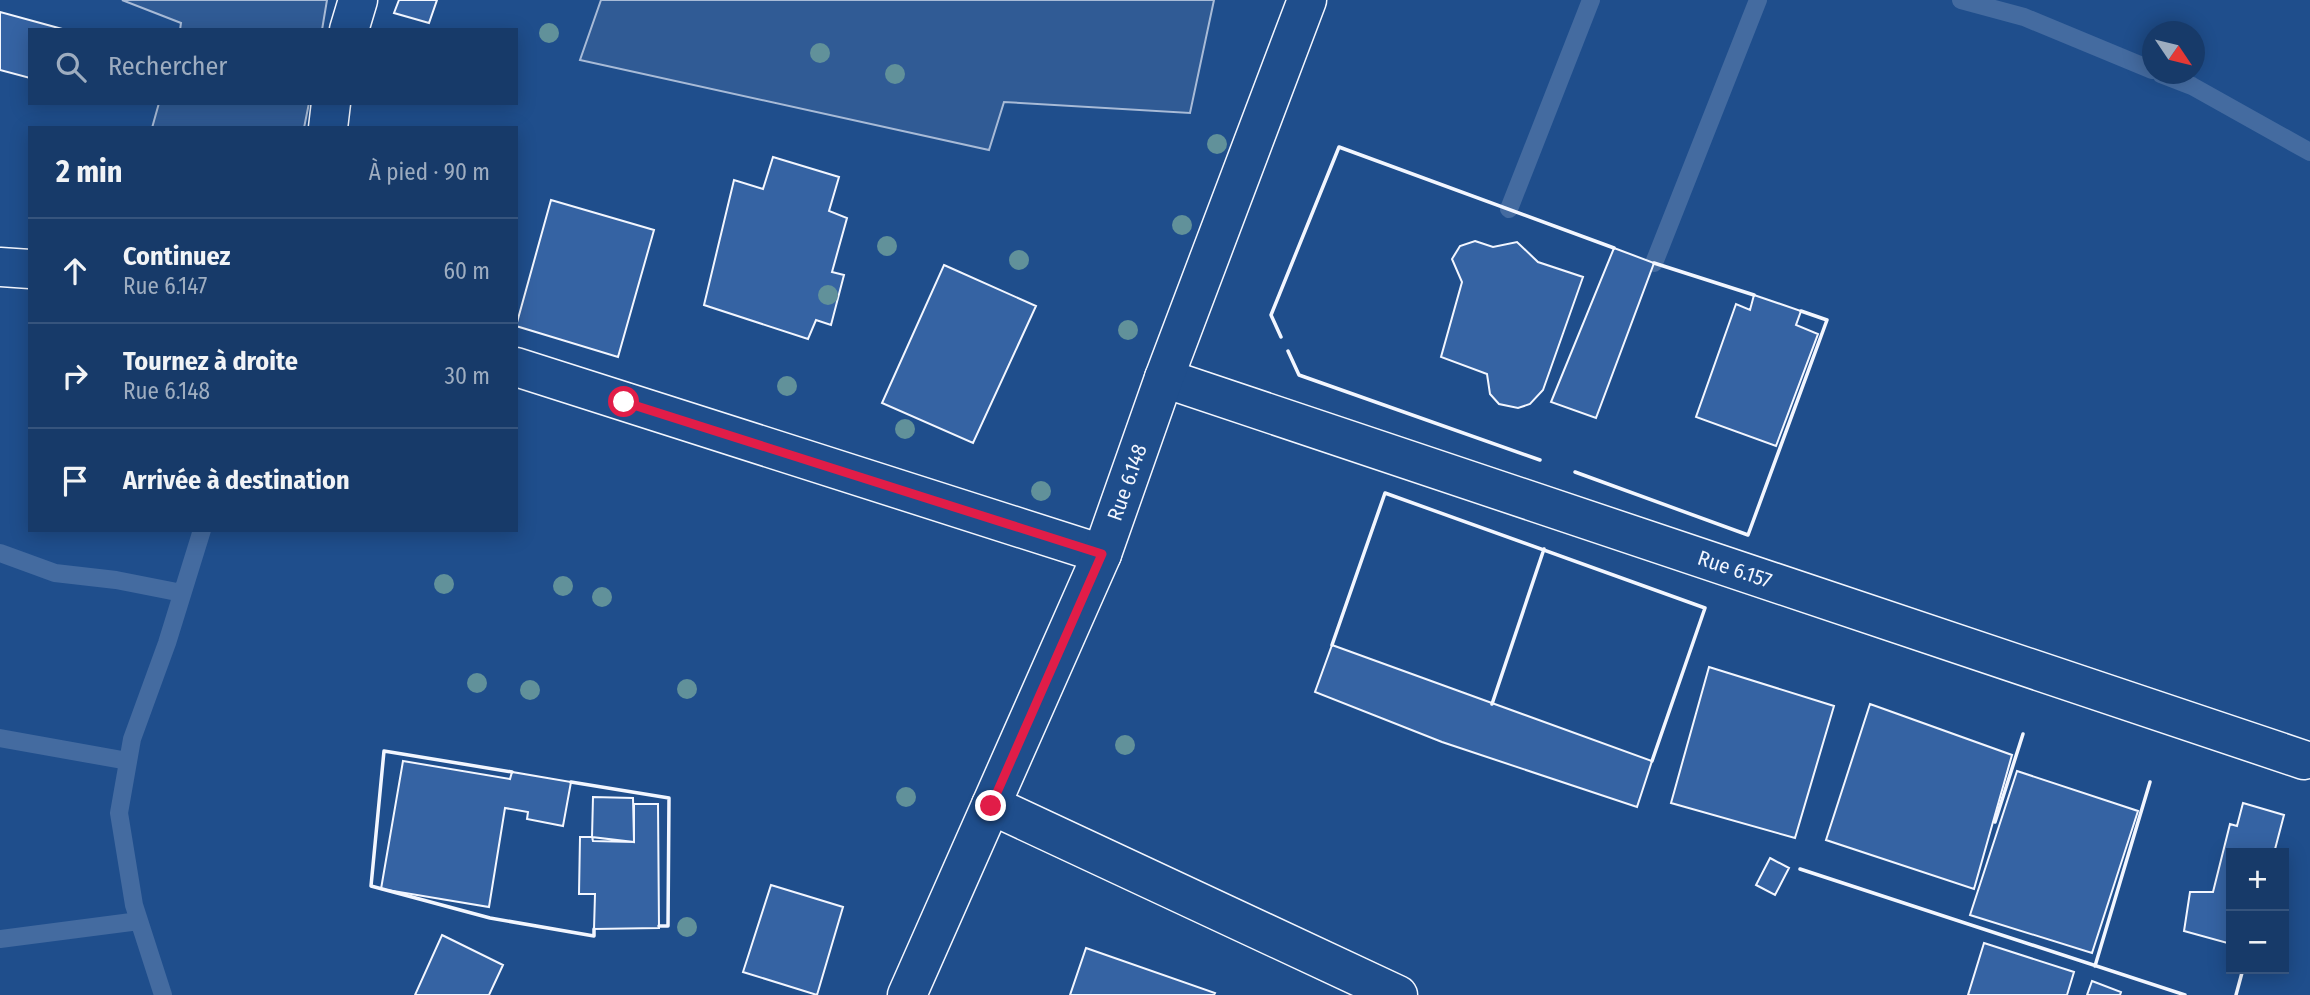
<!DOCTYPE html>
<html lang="fr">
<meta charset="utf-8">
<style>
:root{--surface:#173a69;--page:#244571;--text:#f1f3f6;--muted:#9eadc0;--line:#36547d}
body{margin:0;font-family:"Fira Sans Condensed",sans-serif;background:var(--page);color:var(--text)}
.controls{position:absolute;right:21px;bottom:21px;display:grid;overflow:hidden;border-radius:0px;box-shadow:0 4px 18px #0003}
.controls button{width:63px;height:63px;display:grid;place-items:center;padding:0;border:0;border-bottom:2px solid var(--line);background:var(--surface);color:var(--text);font:35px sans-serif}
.compass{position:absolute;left:2142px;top:21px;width:63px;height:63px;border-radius:50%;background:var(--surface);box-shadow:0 4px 18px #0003;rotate:125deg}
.stop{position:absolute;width:21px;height:21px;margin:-16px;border:5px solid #e11d48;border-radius:50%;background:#fff}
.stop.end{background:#e11d48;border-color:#fff;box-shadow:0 2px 7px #0008}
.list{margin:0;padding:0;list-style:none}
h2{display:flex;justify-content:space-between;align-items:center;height:91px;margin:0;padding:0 28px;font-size:30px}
h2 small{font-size:23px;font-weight:400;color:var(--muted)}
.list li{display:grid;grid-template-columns:46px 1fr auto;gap:21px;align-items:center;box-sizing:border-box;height:105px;padding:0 28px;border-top:2px solid var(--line)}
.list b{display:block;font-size:26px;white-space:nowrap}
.list p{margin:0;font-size:23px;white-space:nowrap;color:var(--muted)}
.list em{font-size:23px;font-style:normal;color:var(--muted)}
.icon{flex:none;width:38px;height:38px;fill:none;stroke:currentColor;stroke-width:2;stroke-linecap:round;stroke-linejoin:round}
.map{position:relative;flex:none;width:2310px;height:995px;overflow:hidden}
.search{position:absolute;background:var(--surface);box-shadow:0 4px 18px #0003;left:28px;top:28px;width:490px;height:77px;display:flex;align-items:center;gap:18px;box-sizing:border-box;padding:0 24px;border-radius:0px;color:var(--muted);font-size:26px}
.panel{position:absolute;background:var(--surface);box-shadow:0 4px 18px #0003;left:28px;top:126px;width:490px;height:406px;border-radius:0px}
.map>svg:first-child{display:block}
.built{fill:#305b95;stroke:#a8bbd7;stroke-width:2}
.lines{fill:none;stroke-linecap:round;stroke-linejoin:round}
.stream{stroke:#446ba0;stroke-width:18}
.building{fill:#3563a3;stroke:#f2f6ff;stroke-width:2}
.minor-casing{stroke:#f2f6ff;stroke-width:41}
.minor{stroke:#1f4e8c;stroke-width:38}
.wall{stroke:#f2f6ff;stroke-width:3.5}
.tree{fill:#61919a}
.route{stroke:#e11d48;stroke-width:9}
.labels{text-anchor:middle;stroke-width:5;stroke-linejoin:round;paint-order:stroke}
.street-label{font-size:21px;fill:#f2f6ff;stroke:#1f4e8c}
</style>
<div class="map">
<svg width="2310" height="995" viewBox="0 0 2310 995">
<rect width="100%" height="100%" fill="#1f4e8c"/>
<path class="built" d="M 122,0 L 327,0 L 322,30 L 180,30 L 181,23 Z
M 601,0 L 1214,0 L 1190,113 L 1004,102 L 989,150 L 580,60 Z
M 159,103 L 309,103 L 304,128 L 152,128 Z"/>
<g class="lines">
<path class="stream" d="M 1961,0 L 2024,17 L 2152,70
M 2161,74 L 2192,86 L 2310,152
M 1509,209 L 1591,0
M 1654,263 L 1758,0
M 0,553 L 55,573 L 116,580 L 182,593
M 0,738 L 128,761
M 0,939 L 139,921
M 163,995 L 134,905 L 119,813 L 132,739 L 167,643 L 202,530"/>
</g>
<path class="building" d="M 399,0 L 437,0 L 429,23 L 394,13 Z
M 0,12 L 66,30 L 30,30 L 30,78 L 0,70 Z
M 773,157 L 839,177 L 829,211 L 847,218 L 832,272 L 844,275 L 831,325 L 816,320 L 808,339 L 704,305 L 734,180 L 763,189 Z
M 551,200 L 654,230 L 618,357 L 516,326 Z
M 1475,241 L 1493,247 L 1517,242 L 1538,262 L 1583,277 L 1543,390 L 1530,404 L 1518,408 L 1499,404 L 1490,394 L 1487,374 L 1441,357 L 1462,282 L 1452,259 L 1460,246 Z
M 1614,248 L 1654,263 L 1596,418 L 1551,402 Z
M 944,265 L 1036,306 L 973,443 L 882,403 Z
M 1754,295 L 1801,311 L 1796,325 L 1818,334 L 1776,446 L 1696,417 L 1736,304 L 1750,310 Z
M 1332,645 L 1652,761 L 1637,807 L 1442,742 L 1315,692 Z
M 1709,667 L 1834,706 L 1795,838 L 1671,803 Z
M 1870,704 L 2012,755 L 1974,889 L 1826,840 Z
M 403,761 L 510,779 L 512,772 L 571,782 L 563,826 L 527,819 L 528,812 L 505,808 L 489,907 L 381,889 Z
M 2017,771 L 2138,811 L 2092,953 L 1970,915 Z
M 593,797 L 633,798 L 634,842 L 592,837 Z
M 2243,803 L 2284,815 L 2274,853 L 2231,853 L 2231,944 L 2184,931 L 2190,892 L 2213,892 L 2230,824 L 2237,826 Z
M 634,804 L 658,804 L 659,928 L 594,929 L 595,894 L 579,894 L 580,837 L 592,837 L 593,841 L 634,842 Z
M 1770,858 L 1789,868 L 1775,895 L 1756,885 Z
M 771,885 L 843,907 L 817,995 L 743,972 Z
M 442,935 L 503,965 L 489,995 L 415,995 Z
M 1984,943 L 2074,972 L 2067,995 L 1968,995 Z
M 1086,948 L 1215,993 L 1214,995 L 1070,995 Z
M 2092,981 L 2121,992 L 2120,995 L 2087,995 Z"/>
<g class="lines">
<defs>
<g id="minor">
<path d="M 349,30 L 358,0"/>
<path d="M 328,128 L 331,103"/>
<path d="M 0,267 L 30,269"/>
<path d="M 516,367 L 1102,554"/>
<path id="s1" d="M 1164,378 L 2304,760"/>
<path d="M 991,805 L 1398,995"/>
<path id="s2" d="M 907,995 L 1102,554 L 1164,378 L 1307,0"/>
</g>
</defs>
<use href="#minor" class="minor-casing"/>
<use href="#minor" class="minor"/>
<path class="wall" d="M 1654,263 L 1754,295
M 1281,337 L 1271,315 L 1339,147 L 1614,248
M 1288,351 L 1299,375 L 1540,460
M 1575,472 L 1748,535 L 1827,320 L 1801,311
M 1332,645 L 1385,493 L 1705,608 L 1652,761
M 1492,704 L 1544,549
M 512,772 L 384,751 L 371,886 L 490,918 L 594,936 L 594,929
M 571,782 L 669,798 L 668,926 L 659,926
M 1995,822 L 2023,734
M 1800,869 L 2185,995
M 2095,966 L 2150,782
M 2236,995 L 2243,969"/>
</g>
<g class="tree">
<circle cx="549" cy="33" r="10"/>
<circle cx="820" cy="53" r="10"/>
<circle cx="895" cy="74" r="10"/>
<circle cx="1217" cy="144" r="10"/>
<circle cx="1182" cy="225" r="10"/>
<circle cx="887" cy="246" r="10"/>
<circle cx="1019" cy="260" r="10"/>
<circle cx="828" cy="295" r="10"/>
<circle cx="1128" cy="330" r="10"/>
<circle cx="787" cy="386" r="10"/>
<circle cx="905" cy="429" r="10"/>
<circle cx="1041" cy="491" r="10"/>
<circle cx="444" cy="584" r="10"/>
<circle cx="563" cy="586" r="10"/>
<circle cx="602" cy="597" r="10"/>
<circle cx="477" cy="683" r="10"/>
<circle cx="687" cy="689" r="10"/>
<circle cx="530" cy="690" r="10"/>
<circle cx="1125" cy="745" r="10"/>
<circle cx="906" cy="797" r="10"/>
<circle cx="687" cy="927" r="10"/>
</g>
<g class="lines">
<path class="route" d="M 624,402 L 1102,554 L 991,806"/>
</g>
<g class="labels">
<g class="street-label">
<text dy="7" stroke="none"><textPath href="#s2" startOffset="558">Rue 6.148</textPath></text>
<text dy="7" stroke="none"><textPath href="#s1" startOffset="602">Rue 6.157</textPath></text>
</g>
</g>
</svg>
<div class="controls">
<button>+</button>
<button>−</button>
</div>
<svg class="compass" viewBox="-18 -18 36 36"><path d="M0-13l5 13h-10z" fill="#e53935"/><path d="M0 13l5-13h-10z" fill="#9eadc0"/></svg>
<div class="stop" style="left:624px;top:402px"></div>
<div class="stop end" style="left:991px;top:806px"></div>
<div class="search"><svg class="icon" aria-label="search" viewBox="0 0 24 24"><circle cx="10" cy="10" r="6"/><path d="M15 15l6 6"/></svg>Rechercher</div>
<section class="panel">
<h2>2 min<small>À pied · 90 m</small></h2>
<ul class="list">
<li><svg class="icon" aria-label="ahead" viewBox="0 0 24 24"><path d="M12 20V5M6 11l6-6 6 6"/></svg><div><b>Continuez</b><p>Rue 6.147</p></div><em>60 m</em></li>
<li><svg class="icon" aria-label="right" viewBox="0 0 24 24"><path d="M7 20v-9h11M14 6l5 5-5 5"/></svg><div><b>Tournez à droite</b><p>Rue 6.148</p></div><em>30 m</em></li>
<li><svg class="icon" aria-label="arrive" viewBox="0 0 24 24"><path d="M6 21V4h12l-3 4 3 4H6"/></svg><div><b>Arrivée à destination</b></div></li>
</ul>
</section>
</div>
